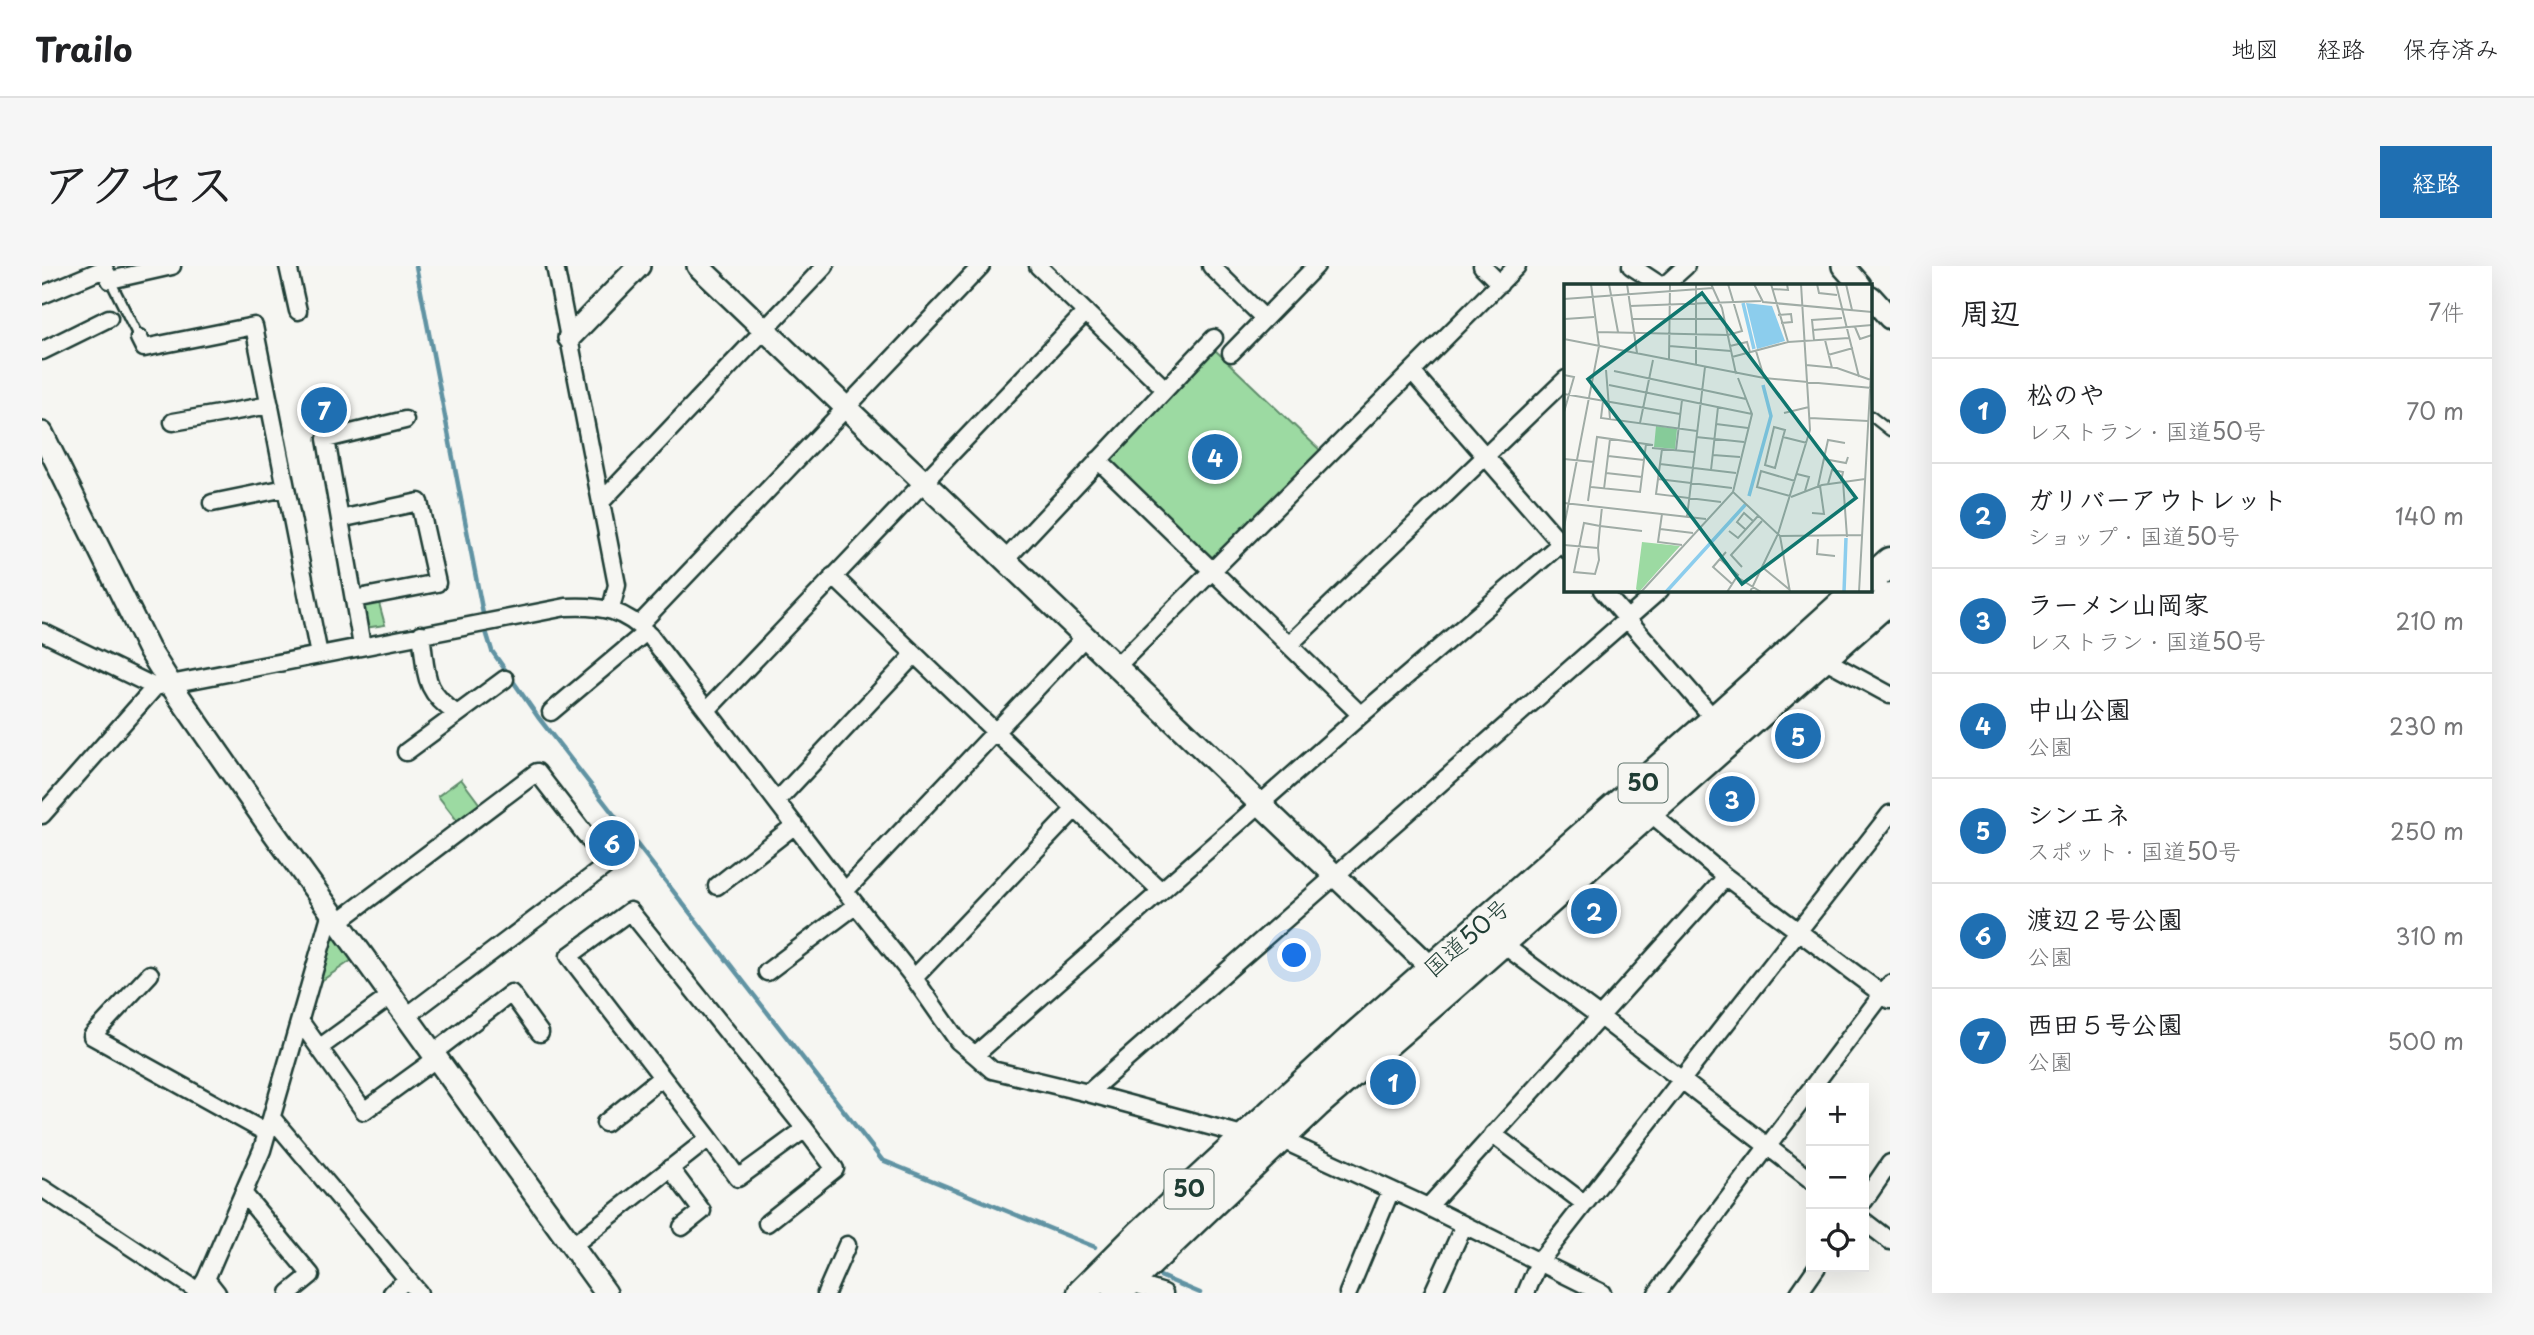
<!DOCTYPE html>
<html lang="ja">
<meta charset="utf-8">
<style>
:root{--surface:#fff;--page:#f6f6f6;--text:#202124;--muted:#757577;--line:#e0e0e0;--accent:#1f6fb2}
body{margin:0;font-family:"Playpen Sans","Klee One",sans-serif;background:var(--page);color:var(--text)}
.controls{position:absolute;right:21px;bottom:21px;display:grid;overflow:hidden;border-radius:0px;box-shadow:0 7px 28px #0002}
.controls button{width:63px;height:63px;display:grid;place-items:center;padding:0;border:0;border-bottom:2px solid var(--line);background:var(--surface);color:var(--text);font:35px sans-serif}
.you{position:absolute;left:1253px;top:690px;width:24px;height:24px;margin:-18px;border:5px solid #fff;border-radius:50%;background:#1a73e8;box-shadow:0 0 0 10px #1a73e833}
.badge{display:grid;place-items:center;width:46px;height:46px;border-radius:50%;background:var(--accent);color:#fff;font-size:23px;font-weight:700}
.pin{position:absolute;translate:-50% -50%;border:4px solid #fff;box-shadow:0 2px 7px #0006}
.list{margin:0;padding:0;list-style:none}
h2{display:flex;justify-content:space-between;align-items:center;height:91px;margin:0;padding:0 28px;font-size:30px}
h2 small{font-size:23px;font-weight:400;color:var(--muted)}
.list li{display:grid;grid-template-columns:46px 1fr auto;gap:21px;align-items:center;box-sizing:border-box;height:105px;padding:0 28px;border-top:2px solid var(--line)}
.list b{display:block;font-size:26px;white-space:nowrap}
.list p{margin:0;font-size:23px;white-space:nowrap;color:var(--muted)}
.list em{font-size:23px;font-style:normal;color:var(--muted)}
.icon{flex:none;width:38px;height:38px;fill:none;stroke:currentColor;stroke-width:2;stroke-linecap:round;stroke-linejoin:round}
.map{position:relative;flex:none;width:1848px;height:1027px;overflow:hidden;border-radius:0px}
header{display:flex;align-items:center;gap:42px;box-sizing:border-box;height:98px;padding:0 35px;background:var(--surface);border-bottom:2px solid var(--line)}
header strong{font-size:33px}
nav{display:flex;gap:38px;margin-inline-start:auto;font-size:24px}
.intro{display:flex;align-items:center;justify-content:space-between;box-sizing:border-box;height:168px;padding:0 42px}
h1{margin:0;font-size:49px}
.button{padding:18px 32px;border-radius:0px;background:var(--accent);color:#fff;font-size:24px;font-weight:700}
main{display:flex;gap:42px;padding:0 42px}
aside{flex:1;background:var(--surface);border-radius:0px;box-shadow:0 7px 28px #0002}
.map>svg:first-child{display:block}
.green{fill:#9cdaa2;stroke:#5e8c6b;stroke-width:2}
.lines{fill:none;stroke-linecap:round;stroke-linejoin:round}
.stream{stroke:#6093a3;stroke-width:4.5}
.lane-casing{stroke:#1f3d34;stroke-width:13}
.street-casing{stroke:#1f3d34;stroke-width:21}
.secondary-casing{stroke:#1f3d34;stroke-width:26}
.highway-casing{stroke:#1f3d34;stroke-width:33}
.lane{stroke:#f6f6f2;stroke-width:8}
.street{stroke:#f6f6f2;stroke-width:16}
.secondary{stroke:#f6f6f2;stroke-width:21}
.highway{stroke:#f6f6f2;stroke-width:28}
.labels{text-anchor:middle;stroke-width:5;stroke-linejoin:round;paint-order:stroke}
.shield{fill:#f6f6f2;stroke:#60746d;stroke-width:2}
.shield-label{font-size:23px;font-weight:bold;fill:#1f3d34}
.street-label{font-size:24px;fill:#1f3d34;stroke:#f6f6f2}
.inset-river{fill:none;stroke:#8ccded;stroke-width:3.5}
.inset-road{fill:none;stroke:#a0aca6;stroke-width:2}
.view{fill:#0f766e;fill-opacity:0.15;stroke:#0f766e;stroke-width:3.5}
.inset-edge{fill:none;stroke:#1f3d34;stroke-width:3.5}
</style>
<header>
<strong>Trailo</strong>
<nav><a>地図</a><a>経路</a><a>保存済み</a></nav>
</header>
<div class="intro"><h1>アクセス</h1><a class="button">経路</a></div>
<main>
<div class="map">
<svg width="1848" height="1027" viewBox="0 0 1848 1027">
<rect width="100%" height="100%" fill="#f6f6f2"/>
<filter id="ink" filterUnits="userSpaceOnUse"><feTurbulence type="fractalNoise" baseFrequency=".0143" numOctaves="2"/><feDisplacementMap in="SourceGraphic" scale="14" xChannelSelector="R" yChannelSelector="G"/><feConvolveMatrix kernelMatrix="1 2 1 2 8 2 1 2 1" color-interpolation-filters="sRGB"/></filter>
<g filter="url(#ink)">
<path class="green" d="M 1173,84 L 1280,186 L 1176,293 L 1167,292 L 1067,196 Z
M 337,337 L 343,359 L 322,362 L 318,339 Z
M 419,513 L 439,540 L 417,557 L 396,530 Z
M 570,560 L 587,582 L 571,595 L 553,573 Z
M 291,660 L 313,692 L 279,715 Z"/>
<g class="lines">
<path class="stream" d="M 374,0 L 442,353
M 443,362 L 450,385 L 496,451 L 840,894 L 1053,981
M 1118,1010 L 1158,1027"/>
<defs>
<path id="lane" d="M 68,14 L 97,72
M 1829,150 L 1848,165"/>
<path id="street" d="M 61,0 L 68,14 L 130,0
M 246,0 L 256,45
M 513,0 L 575,319 L 569,343
M 996,0 L 1123,123
M 1169,0 L 1222,52
M 1440,0 L 1458,18
M 1589,0 L 1618,19
M 1623,19 L 1644,0
M 0,29 L 62,3
M 97,72 L 102,82 L 212,60 L 277,389
M 0,85 L 67,52
M 1189,87 L 1274,0
M 1370,106 L 1524,283
M 131,156 L 228,139
M 1056,194 L 1319,449
M 559,236 L 783,0
M 170,237 L 244,222
M 298,253 L 377,236 L 395,317 L 312,333
M 963,294 L 1172,72
M 791,310 L 1119,625
M 1560,324 L 1673,454
M 597,359 L 939,0
M 0,366 L 113,421 L 524,341 C 560,339 583,344 608,370 L 803,625 L 872,712 L 916,775 L 933,789 L 950,804 L 1046,827 L 1204,870
M 379,368 C 385,407 380,425 415,448
M 1248,378 L 1524,113
M 320,380 L 284,173 L 363,154
M 1780,392 L 1848,429
M 1074,401 L 1475,0
M 665,444 L 1044,46
M 509,446 L 604,366
M 364,486 L 463,413
M 735,535 L 872,389
M 1607,546 L 1684,611 L 1848,734
M 0,549 L 113,421
M 675,620 L 753,559
M 803,625 L 1043,371
M 296,656 L 495,506 L 566,598 L 365,750
M 1459,677 L 1557,750 L 1769,914
M 725,706 L 814,639
M 108,708 L 50,770 L 225,867
M 872,712 L 1033,543
M 258,755 L 322,845 L 395,792
M 277,782 L 350,729
M 391,787 L 469,727 L 498,767
M 933,789 L 1319,449 L 1524,273
M 1046,827 L 1618,324
M 230,852 L 377,1027
M 563,857 L 620,811
M 1451,868 L 1543,938
M 1236,872 L 1386,941 L 1560,1027
M 628,902 L 660,945 L 640,961
M 0,922 L 156,1025
M 201,927 L 269,1009 L 247,1027
M 1822,935 L 1848,897
M 1386,941 L 1684,611
M 1822,955 L 1848,975
M 725,957 L 793,903 L 763,863
M 530,980 L 667,872 L 696,912 L 763,863 L 588,645 L 527,690 L 667,872
M 164,1013 L 175,1027
M 1086,1016 L 1122,1027
M 155,1027 L 164,1013 L 220,884 L 289,646
M 350,1027 L 365,1013
M 784,1027 L 805,979
M 1306,1027 L 1349,924
M 1391,1027 L 1422,959
M 1484,1027 L 1497,996 L 1848,548
M 1615,1027 L 1848,718
M 1757,1027 L 1775,1001"/>
<path id="secondary" d="M 656,0 L 1400,712
M 1801,0 L 1818,19
M 1829,31 L 1848,52
M 527,72 L 597,0
M 0,167 L 106,382 L 129,419 L 232,567 L 564,1027"/>
<path id="highway" d="M 1829,313 L 1848,296
M 1040,1027 L 1100,967 L 1309,774 L 1673,454 L 1817,324
M 1075,1027 L 1274,838 L 1409,721 L 1848,332"/>
</defs>
<use href="#lane" class="lane-casing"/>
<use href="#street" class="street-casing"/>
<use href="#secondary" class="secondary-casing"/>
<use href="#highway" class="highway-casing"/>
<use href="#lane" class="lane"/>
<use href="#street" class="street"/>
<use href="#secondary" class="secondary"/>
<use href="#highway" class="highway"/>
</g>
</g>
<g class="labels">
<g class="shield">
<rect x="1576.5" y="497.5" width="49" height="39" rx="5"/>
<rect x="1122.5" y="903.5" width="49" height="39" rx="5"/>
</g>
<g class="shield-label">
<text x="1601" y="525">50</text>
<text x="1147" y="931">50</text>
</g>
<g class="street-label">
<text transform="translate(1425 672) rotate(-41)" y="8">国道50号</text>
</g>
</g>
<g transform="translate(1522 18)">
<rect width="308" height="308" fill="#f6f6f2"/>
<path d="M 92,142 L 113,145 L 111,165 L 90,163 ZM 78,258 L 116,262 L 75,308 L 72,305 Z" fill="#9cdaa2"/>
<path d="M 182,19 L 208,22 L 221,57 L 193,65 Z" fill="#8ccded"/>
<path class="inset-river" d="M 179,19 L 190,65M 185,212 L 207,132 L 199,101M 102,308 L 182,220M 280,308 L 282,254"/>
<path class="inset-road" d="M 45,0 L 54,48M 63,0 L 73,69M 147,0 L 158,24 L 172,90M 190,0 L 199,18 L 308,28M 207,0 L 224,58M 253,0 L 255,9 L 273,11M 272,0 L 295,93M 282,0 L 288,26M 209,5 L 224,6 L 223,0M 0,15 L 149,4M 0,15 L 1,55M 66,22 L 197,17M 214,31 L 227,30 L 228,38 L 217,39M 1,35 L 30,33M 68,35 L 161,35M 291,43 L 296,55 L 308,51M 249,46 L 308,41M 33,48 L 164,51 L 178,47 L 164,0M 0,55 L 200,94 L 308,104M 250,56 L 248,36 L 278,34M 261,56 L 268,84M 105,62 L 167,67M 166,62 L 183,58 L 186,68M 192,67 L 200,93M 264,71 L 289,64M 168,73 L 224,58 L 285,54M 105,75 L 106,0M 132,80 L 132,0M 242,81 L 273,84 L 307,96M 42,86 L 46,135M 50,87 L 182,115M 0,91 L 10,93 L 0,128M 174,94 L 188,130 L 169,208 L 216,252 L 226,308M 45,101 L 188,130M 0,110 L 116,130M 39,117 L 37,134 L 133,147M 220,129 L 245,123M 246,134 L 304,137M 76,139 L 89,76M 152,140 L 184,144M 132,153 L 180,158M 219,153 L 211,184 L 201,181 L 210,143 L 221,146 L 219,153 L 243,159M 88,164 L 130,168M 98,165 L 92,210 L 157,218M 112,166 L 118,116M 149,171 L 176,173M 44,172 L 80,176M 0,175 L 30,178M 260,175 L 282,179 L 284,173M 96,180 L 172,189M 147,186 L 154,123M 42,189 L 78,193M 233,190 L 245,193 L 241,207M 94,195 L 168,204M 279,197 L 283,253M 264,200 L 268,186 L 279,188 L 277,197M 254,202 L 264,156 L 281,159M 27,203 L 76,208 L 82,160M 40,205 L 46,155M 226,212 L 193,203 L 197,187 L 231,197M 227,213 L 258,201 L 301,195M 24,217 L 33,153 L 89,161M 0,219 L 142,235M 38,223 L 36,242 L 34,264 L 35,276 L 31,290 L 10,288 L 20,239 L 36,242 L 78,247M 248,229 L 260,230 L 256,202M 98,230 L 94,258 L 118,261M 123,233 L 141,83M 0,243 L 35,62 L 27,0M 96,245 L 129,249M 181,245 L 173,238 L 180,229 L 189,237M 165,247 L 174,254 L 194,232M 216,252 L 298,251M 254,255 L 253,270 L 271,272M 0,261 L 34,264M 162,268 L 149,283 L 168,300M 156,275 L 174,291 L 163,308M 178,283 L 167,271 L 198,237M 198,283 L 226,306M 173,293 L 197,308M 77,308 L 169,208M 186,308 L 214,250 L 246,146 L 237,0M 295,308 L 308,69"/>
<path class="view" d="M 138,9 L 292,214 L 178,300 L 24,95 Z"/>
<rect width="308" height="308" class="inset-edge"/>
</g>
</svg>
<div class="controls">
<button>+</button>
<button>−</button>
<button><svg class="icon" aria-label="locate" viewBox="0 0 24 24"><circle cx="12" cy="12" r="6"/><path d="M12 2v4M12 18v4M2 12h4M18 12h4"/></svg></button>
</div>
<div class="you"></div>
<div class="pin badge" style="left:1351px;top:816px">1</div>
<div class="pin badge" style="left:1552px;top:645px">2</div>
<div class="pin badge" style="left:1690px;top:533px">3</div>
<div class="pin badge" style="left:1173px;top:191px">4</div>
<div class="pin badge" style="left:1756px;top:470px">5</div>
<div class="pin badge" style="left:570px;top:577px">6</div>
<div class="pin badge" style="left:282px;top:144px">7</div>
</div>
<aside>
<h2>周辺<small>7件</small></h2>
<ul class="list">
<li><span class="badge">1</span><div><b>松のや</b><p>レストラン · 国道50号</p></div><em>70 m</em></li>
<li><span class="badge">2</span><div><b>ガリバーアウトレット</b><p>ショップ · 国道50号</p></div><em>140 m</em></li>
<li><span class="badge">3</span><div><b>ラーメン山岡家</b><p>レストラン · 国道50号</p></div><em>210 m</em></li>
<li><span class="badge">4</span><div><b>中山公園</b><p>公園</p></div><em>230 m</em></li>
<li><span class="badge">5</span><div><b>シンエネ</b><p>スポット · 国道50号</p></div><em>250 m</em></li>
<li><span class="badge">6</span><div><b>渡辺２号公園</b><p>公園</p></div><em>310 m</em></li>
<li><span class="badge">7</span><div><b>西田５号公園</b><p>公園</p></div><em>500 m</em></li>
</ul>
</aside>
</main>
